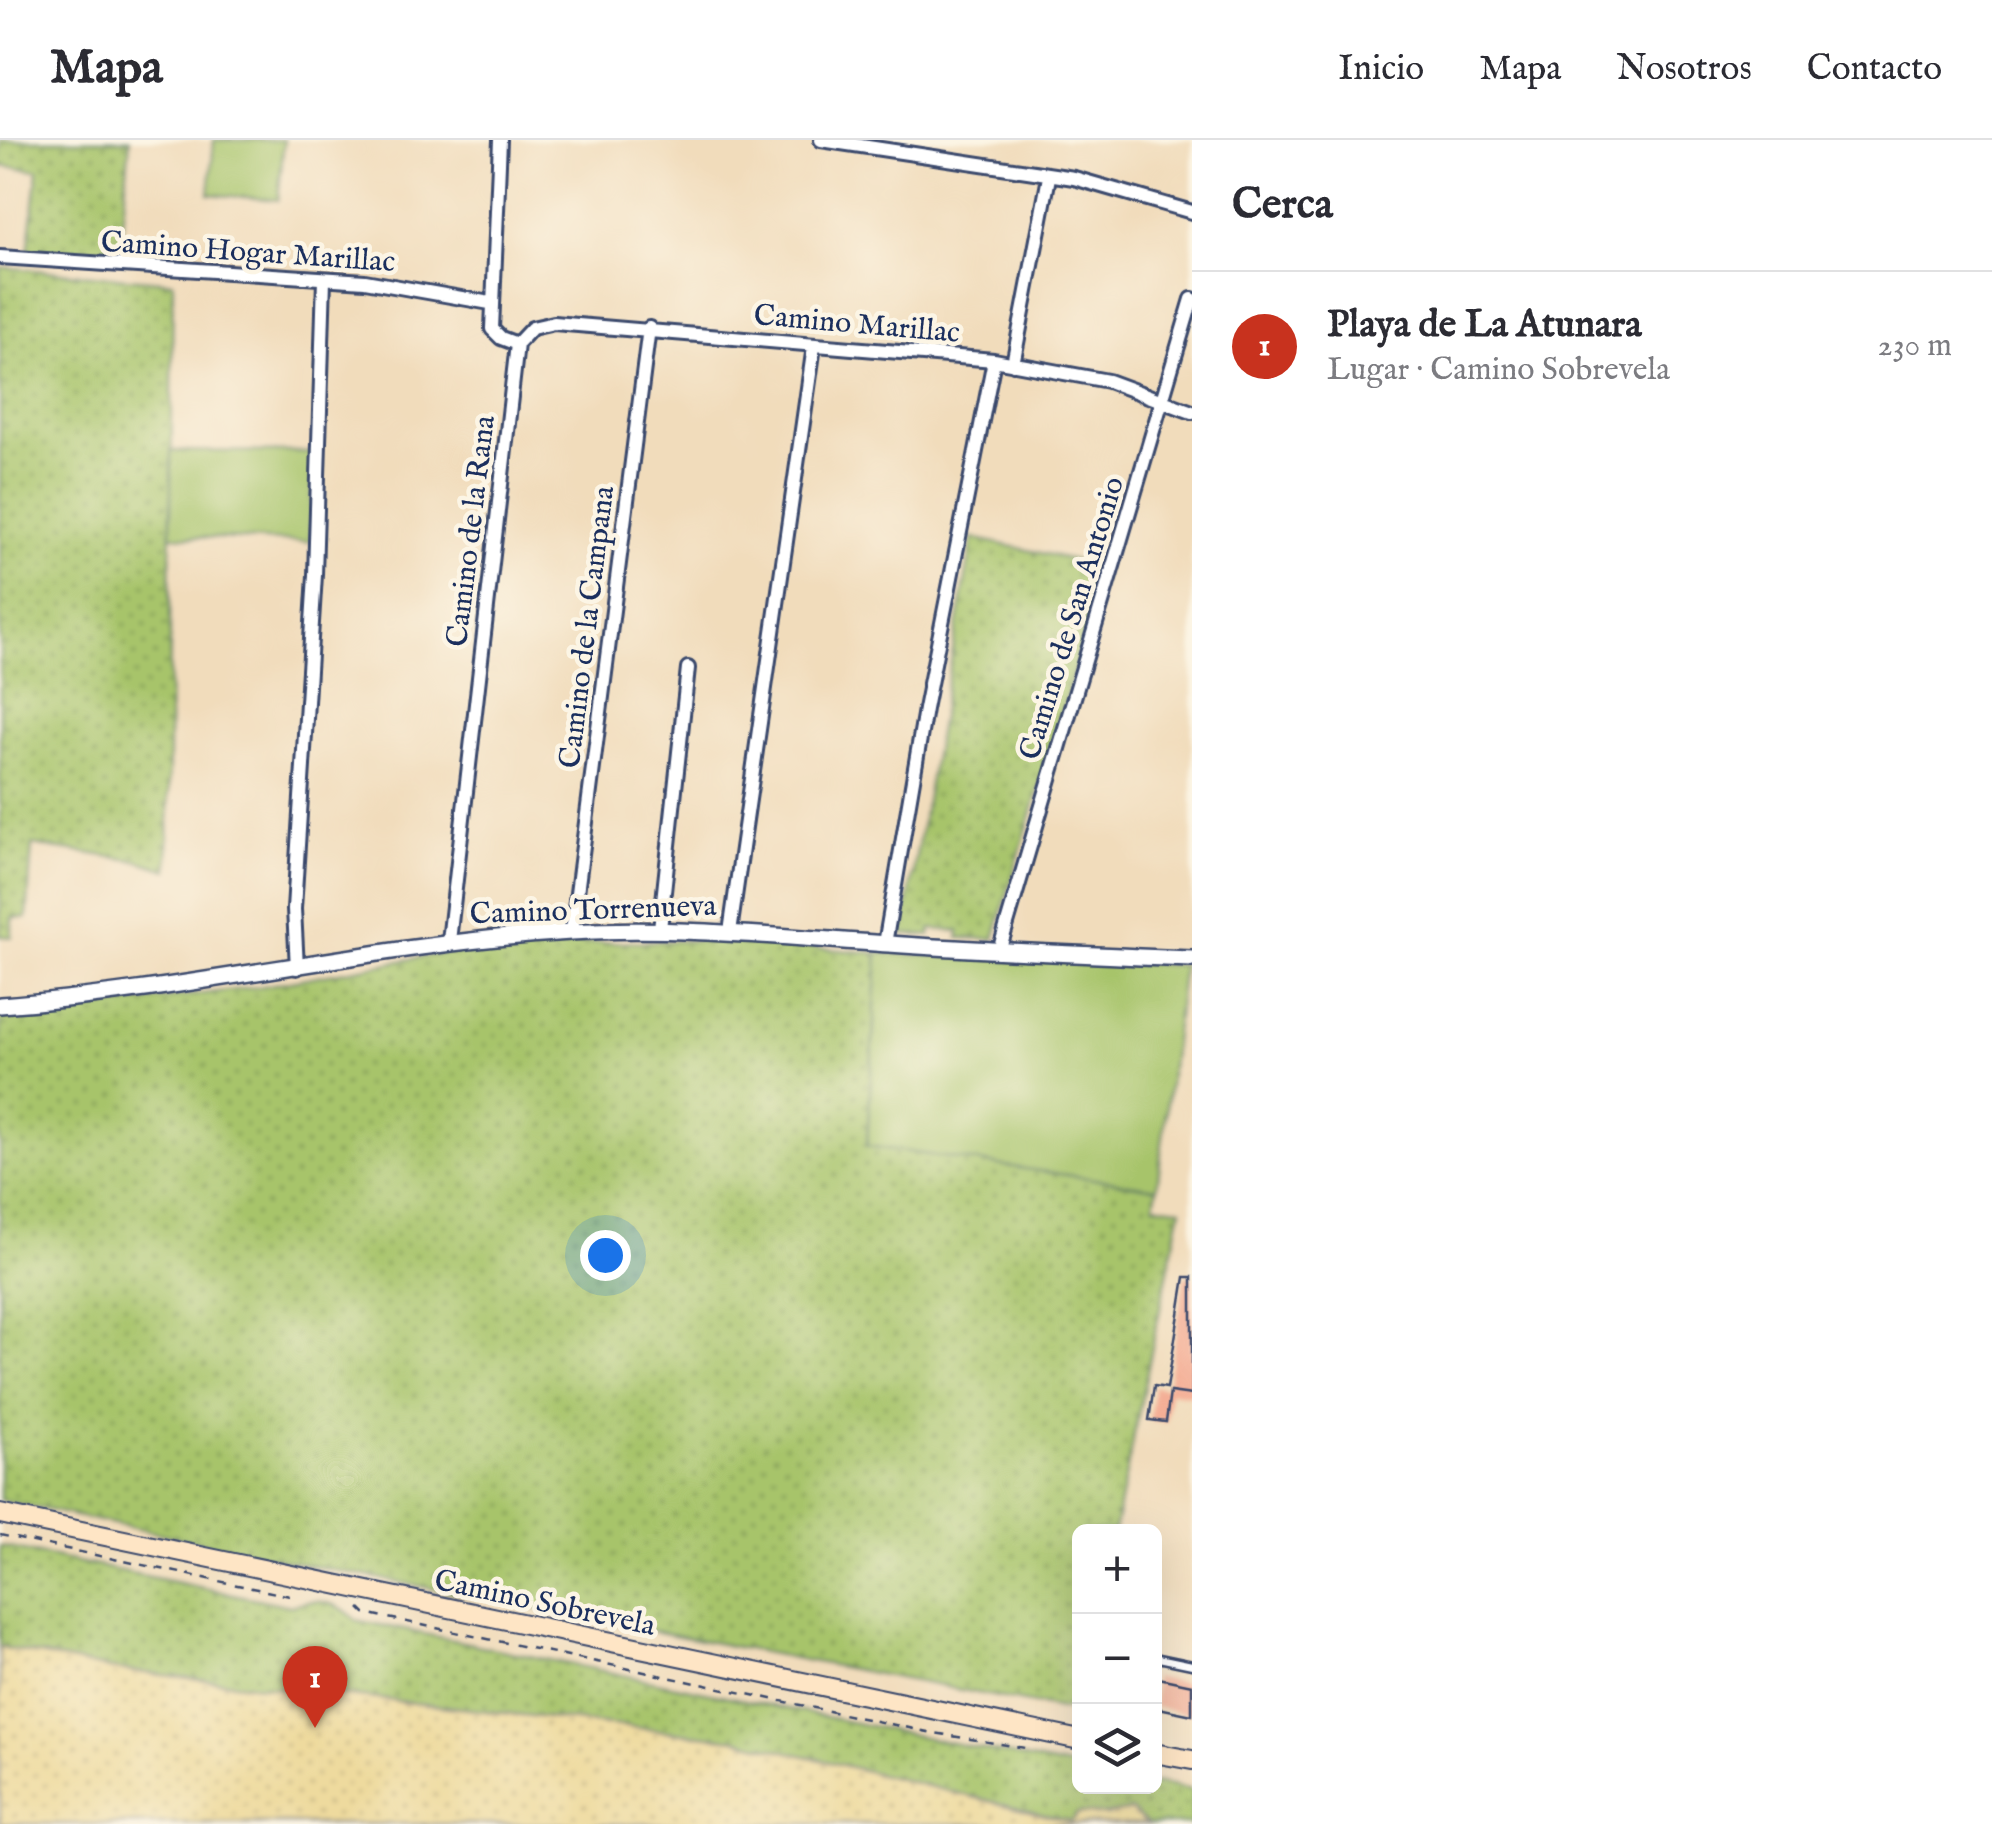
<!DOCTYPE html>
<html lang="es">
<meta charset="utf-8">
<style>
:root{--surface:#fff;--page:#f2f2f3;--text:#2b2b33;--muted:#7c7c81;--line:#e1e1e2;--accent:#c8321e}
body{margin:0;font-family:"IM FELL English",serif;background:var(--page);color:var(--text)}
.controls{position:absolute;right:30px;bottom:30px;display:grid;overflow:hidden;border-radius:15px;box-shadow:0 10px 40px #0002}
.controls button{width:90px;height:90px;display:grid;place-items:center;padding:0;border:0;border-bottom:2px solid var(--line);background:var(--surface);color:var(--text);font:50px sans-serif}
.you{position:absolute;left:605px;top:1115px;width:35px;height:35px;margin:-25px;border:8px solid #fff;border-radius:50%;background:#1a73e8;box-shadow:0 0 0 15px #1a73e833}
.badge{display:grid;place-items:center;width:65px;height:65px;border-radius:50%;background:var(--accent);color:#fff;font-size:32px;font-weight:700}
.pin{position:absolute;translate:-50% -82px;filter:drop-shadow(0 2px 5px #0008)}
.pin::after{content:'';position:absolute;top:52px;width:35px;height:30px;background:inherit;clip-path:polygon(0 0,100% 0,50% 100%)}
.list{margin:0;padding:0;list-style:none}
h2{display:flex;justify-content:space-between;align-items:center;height:130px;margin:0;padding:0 40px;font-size:42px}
h2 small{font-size:32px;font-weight:400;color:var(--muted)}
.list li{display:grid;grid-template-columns:65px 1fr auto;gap:30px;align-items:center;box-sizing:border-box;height:150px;padding:0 40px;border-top:2px solid var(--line)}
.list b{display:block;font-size:38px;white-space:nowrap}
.list p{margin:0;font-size:32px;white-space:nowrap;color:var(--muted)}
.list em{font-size:32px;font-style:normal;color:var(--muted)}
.icon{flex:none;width:55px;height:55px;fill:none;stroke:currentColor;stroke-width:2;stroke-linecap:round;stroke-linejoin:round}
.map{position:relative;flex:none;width:1192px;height:1684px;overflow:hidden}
header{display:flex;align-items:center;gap:60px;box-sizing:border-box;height:140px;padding:0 50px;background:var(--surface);border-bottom:2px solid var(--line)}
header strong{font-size:48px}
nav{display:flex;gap:55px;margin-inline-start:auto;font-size:35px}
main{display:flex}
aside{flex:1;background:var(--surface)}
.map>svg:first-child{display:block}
.grass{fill:url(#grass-dots);stroke:#617a64;stroke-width:2.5}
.sand{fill:url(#sand-dots);stroke:#84847e;stroke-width:2.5}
.green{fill:#a7c46b;stroke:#617a64;stroke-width:2.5}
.building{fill:#f3a68c}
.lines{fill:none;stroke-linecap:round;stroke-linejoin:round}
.service-casing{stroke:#3b496c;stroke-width:11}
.minor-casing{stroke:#3b496c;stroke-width:18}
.tertiary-casing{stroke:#3b496c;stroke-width:20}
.secondary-casing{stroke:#3b496c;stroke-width:22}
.path{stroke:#3b496c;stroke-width:2.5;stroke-dasharray:8 8;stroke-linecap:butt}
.service{stroke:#fff;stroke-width:6}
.minor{stroke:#fff;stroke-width:12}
.tertiary{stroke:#fff;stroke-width:15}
.secondary{stroke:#fee5c5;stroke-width:18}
.labels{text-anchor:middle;stroke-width:9;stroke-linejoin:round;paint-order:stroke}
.street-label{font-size:30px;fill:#1b2f5e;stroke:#fcf5e5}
</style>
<header>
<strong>Mapa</strong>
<nav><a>Inicio</a><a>Mapa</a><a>Nosotros</a><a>Contacto</a></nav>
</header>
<main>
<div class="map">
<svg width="1192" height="1684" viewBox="0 0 1192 1684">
<defs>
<pattern id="grass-dots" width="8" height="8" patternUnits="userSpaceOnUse" patternTransform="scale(2.5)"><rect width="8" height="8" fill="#a7c46b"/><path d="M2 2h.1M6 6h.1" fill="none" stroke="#87a05b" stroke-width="1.8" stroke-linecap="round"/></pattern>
<pattern id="sand-dots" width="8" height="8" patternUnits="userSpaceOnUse" patternTransform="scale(2.5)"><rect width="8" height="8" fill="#eeda9e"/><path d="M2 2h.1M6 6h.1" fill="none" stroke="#ccbb8a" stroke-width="1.8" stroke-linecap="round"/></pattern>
</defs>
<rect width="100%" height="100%" fill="#fcf5e5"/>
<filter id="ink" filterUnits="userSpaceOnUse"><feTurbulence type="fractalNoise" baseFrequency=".01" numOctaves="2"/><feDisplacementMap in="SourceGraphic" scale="20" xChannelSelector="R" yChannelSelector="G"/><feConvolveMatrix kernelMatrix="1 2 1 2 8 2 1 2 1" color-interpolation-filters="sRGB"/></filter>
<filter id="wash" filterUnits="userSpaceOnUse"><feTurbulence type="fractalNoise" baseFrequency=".0048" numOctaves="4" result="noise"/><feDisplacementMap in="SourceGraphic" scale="40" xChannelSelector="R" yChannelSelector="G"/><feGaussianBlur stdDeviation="2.25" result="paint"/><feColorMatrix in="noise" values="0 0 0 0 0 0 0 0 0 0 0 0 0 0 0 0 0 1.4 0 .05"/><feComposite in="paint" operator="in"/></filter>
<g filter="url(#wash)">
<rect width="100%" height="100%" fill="#f1dcbb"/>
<path class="grass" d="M 0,0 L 130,0 L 119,118 L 28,112 L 38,30 L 0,26 Z
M 0,127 L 173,142 L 168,730 L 139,721 L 32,705 L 27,778 L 12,778 L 12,797 L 0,796 Z
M 973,398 L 1105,427 L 994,799 L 959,798 L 959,791 L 931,789 L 930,796 L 902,794 Z
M 720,800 L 878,813 L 867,1006 L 1123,1040 L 1157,1048 L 1154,1065 L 1181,1068 L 1114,1391 L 1080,1392 L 1076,1572 L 314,1426 L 0,1360 L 0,874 L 64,871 L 257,847 L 444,813 L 520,804 Z
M 0,1406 L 291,1466 C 314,1456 339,1462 356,1480 L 1079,1629 L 1080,1646 L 1154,1646 L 1155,1643 L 1192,1650 L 1192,1684 L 1148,1684 L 1116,1673 L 1071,1681 L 735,1599 L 109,1529 L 0,1507 Z"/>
<path class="sand" d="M 0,1507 L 109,1529 L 735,1599 L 1071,1681 L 1078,1673 L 1106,1675 L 1131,1670 L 1148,1684 L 0,1684 Z"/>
<path class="green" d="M 214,0 L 284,0 L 278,60 L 209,54 Z
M 171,311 L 313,312 L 310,402 L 171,396 Z
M 878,813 L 1183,825 L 1157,1048 L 867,1006 Z"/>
<g id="blocks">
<path class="building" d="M 1185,1137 L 1192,1137 L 1192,1255 L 1170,1252 L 1166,1282 L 1149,1280 L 1154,1246 L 1167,1248 Z
M 1154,1537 L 1192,1545 L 1192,1575 L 1154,1567 Z"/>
</g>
</g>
<g filter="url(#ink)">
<use href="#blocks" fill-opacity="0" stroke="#3b496c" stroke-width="2.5"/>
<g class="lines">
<defs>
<path id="service" d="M 1154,1517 L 1192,1525"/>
<path id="minor" d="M 500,0 L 492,189 L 501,198 L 517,204
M 821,0 L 1074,38 L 1192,72
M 0,117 L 365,141 L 490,163
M 517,204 L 532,188 L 554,183 L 994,220 L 1108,241 L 1192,272
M 1013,224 L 1049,37
M 660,789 L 688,528
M 572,792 L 649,188
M 730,792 L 814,206
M 449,801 L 517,204
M 885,804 L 925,569 L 994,220
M 999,811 L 1192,159
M 297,828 L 294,769 L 315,435 L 324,139"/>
<path id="tertiary" d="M 0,865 C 192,851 379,803 571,792 C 678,786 783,797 889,804 C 990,811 1091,815 1192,819"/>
<path id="secondary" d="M 0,1374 L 1080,1600
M 1154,1613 L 1192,1620"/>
</defs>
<use href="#service" class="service-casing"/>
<use href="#minor" class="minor-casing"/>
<use href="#tertiary" class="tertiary-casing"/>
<use href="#secondary" class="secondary-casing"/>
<path class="path" d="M 0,1395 L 290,1456 L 297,1454
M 360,1468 L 365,1473 L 928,1592 L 1031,1609"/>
<use href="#service" class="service"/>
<use href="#minor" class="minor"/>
<use href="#tertiary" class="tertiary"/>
<use href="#secondary" class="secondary"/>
</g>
</g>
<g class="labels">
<g class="street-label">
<text transform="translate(248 111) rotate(4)" y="10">Camino Hogar Marillac</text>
<text transform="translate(857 183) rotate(5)" y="10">Camino Marillac</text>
<text transform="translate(470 391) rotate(-83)" y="10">Camino de la Rana</text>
<text transform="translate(1071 478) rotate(-73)" y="10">Camino de San Antonio</text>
<text transform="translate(586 487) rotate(-83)" y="10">Camino de la Campana</text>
<text transform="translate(593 769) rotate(-2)" y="10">Camino Torrenueva</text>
<text transform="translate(545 1462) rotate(12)" y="10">Camino Sobrevela</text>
</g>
</g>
</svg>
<div class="controls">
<button>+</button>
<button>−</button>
<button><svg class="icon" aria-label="layers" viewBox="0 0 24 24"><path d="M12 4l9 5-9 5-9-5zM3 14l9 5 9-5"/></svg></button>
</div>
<div class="you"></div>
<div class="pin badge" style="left:315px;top:1588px">1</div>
</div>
<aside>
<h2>Cerca<small></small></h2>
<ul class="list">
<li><span class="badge">1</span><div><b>Playa de La Atunara</b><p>Lugar · Camino Sobrevela</p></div><em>230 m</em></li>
</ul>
</aside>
</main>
